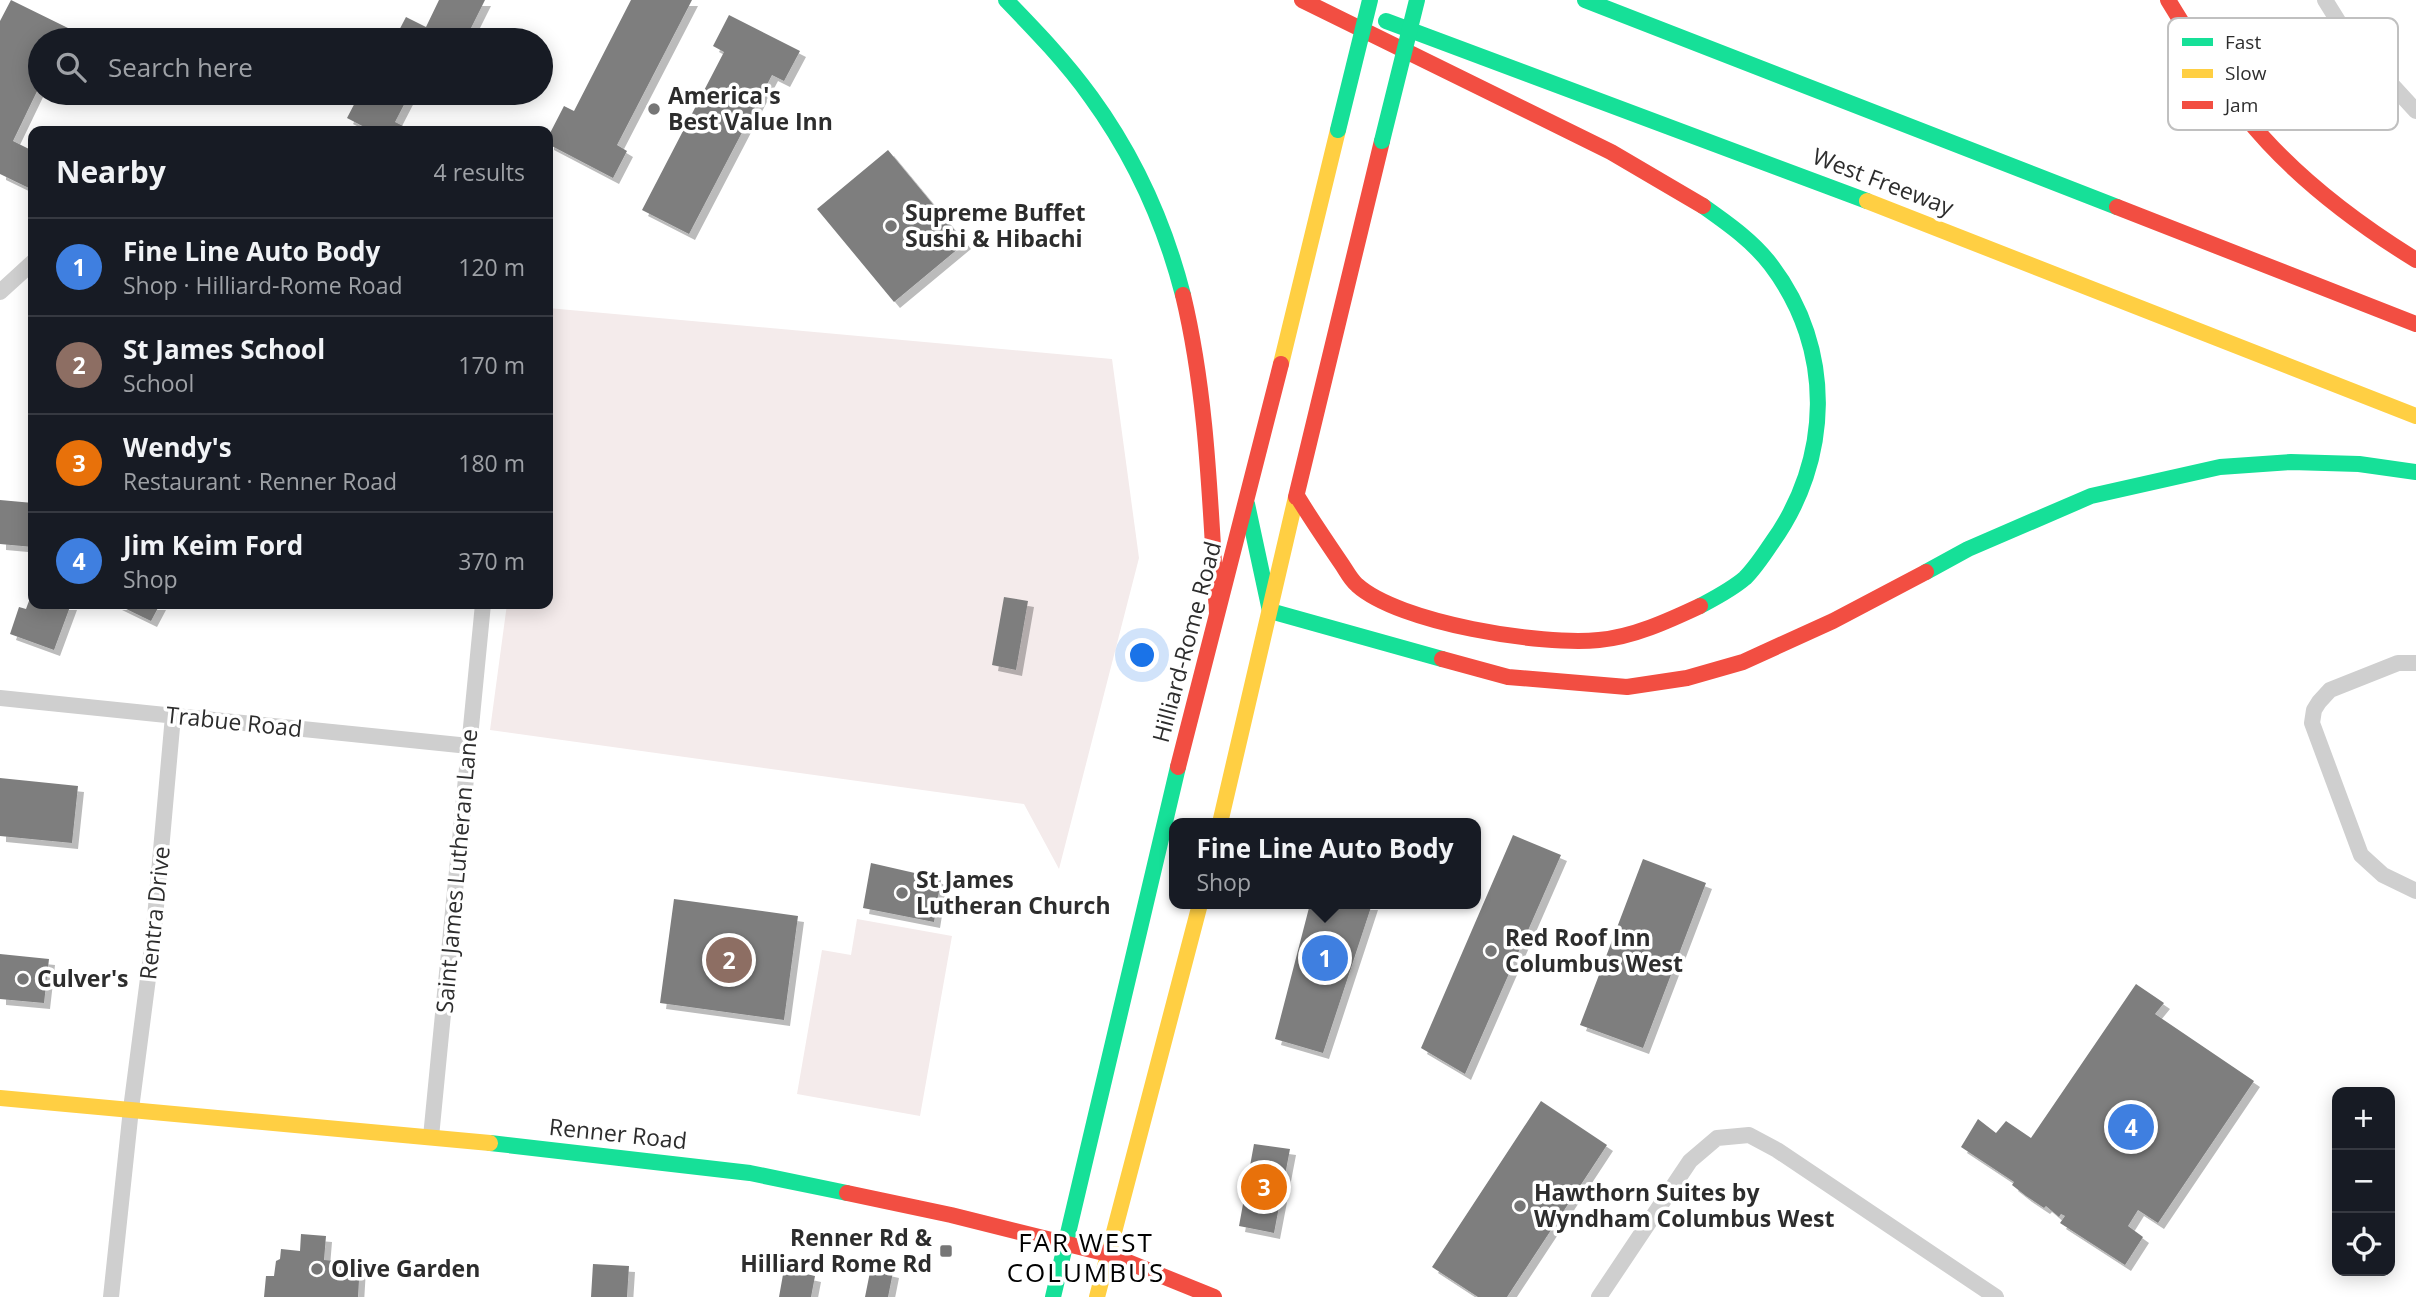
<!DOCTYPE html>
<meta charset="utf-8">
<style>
:root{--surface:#171b24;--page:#20242c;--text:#f1f3f6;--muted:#9ea1a6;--line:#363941;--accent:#b45309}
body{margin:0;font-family:"Open Sans",sans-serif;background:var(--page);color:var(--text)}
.controls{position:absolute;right:21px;bottom:21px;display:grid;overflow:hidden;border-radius:14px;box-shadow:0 4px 18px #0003}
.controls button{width:63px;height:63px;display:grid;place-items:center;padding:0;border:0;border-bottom:2px solid var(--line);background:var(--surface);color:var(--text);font:35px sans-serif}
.you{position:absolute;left:1143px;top:656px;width:24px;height:24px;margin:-18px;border:5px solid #fff;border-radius:50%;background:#1a73e8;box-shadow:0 0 0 10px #1a73e833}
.badge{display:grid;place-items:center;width:46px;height:46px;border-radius:50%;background:var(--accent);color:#fff;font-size:23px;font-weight:700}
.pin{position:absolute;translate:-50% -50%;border:4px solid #fff;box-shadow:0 2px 7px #0006}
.popup{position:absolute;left:1169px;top:818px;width:312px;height:91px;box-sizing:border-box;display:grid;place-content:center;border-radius:14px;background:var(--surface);filter:drop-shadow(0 2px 5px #0005);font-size:23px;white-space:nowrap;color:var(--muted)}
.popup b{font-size:26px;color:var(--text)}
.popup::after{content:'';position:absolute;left:50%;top:100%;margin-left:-14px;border:14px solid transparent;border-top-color:var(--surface)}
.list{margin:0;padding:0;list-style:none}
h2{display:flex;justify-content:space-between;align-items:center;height:91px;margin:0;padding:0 28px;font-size:30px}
h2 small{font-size:23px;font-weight:400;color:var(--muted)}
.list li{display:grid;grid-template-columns:46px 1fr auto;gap:21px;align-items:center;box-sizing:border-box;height:98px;padding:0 28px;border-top:2px solid var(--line)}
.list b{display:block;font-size:26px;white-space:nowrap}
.list p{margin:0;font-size:23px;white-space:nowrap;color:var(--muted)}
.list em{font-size:23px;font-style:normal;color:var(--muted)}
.icon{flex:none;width:38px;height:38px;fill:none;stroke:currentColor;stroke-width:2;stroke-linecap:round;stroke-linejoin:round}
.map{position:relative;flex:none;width:2416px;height:1297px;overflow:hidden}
.search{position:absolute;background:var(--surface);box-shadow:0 4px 18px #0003;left:28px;top:28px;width:525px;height:77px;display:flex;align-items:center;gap:18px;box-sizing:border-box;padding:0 24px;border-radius:38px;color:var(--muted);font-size:26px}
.panel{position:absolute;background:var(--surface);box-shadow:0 4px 18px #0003;left:28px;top:126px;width:525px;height:483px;border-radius:14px}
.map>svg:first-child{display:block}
.green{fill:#f4ebeb}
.building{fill:#7e7e7e;filter:url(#shadow)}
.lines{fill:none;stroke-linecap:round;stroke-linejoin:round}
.street{stroke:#cfcfcf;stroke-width:16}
.fast{stroke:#16e098;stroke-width:16}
.slow{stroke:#ffcf43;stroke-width:16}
.jam{stroke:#f24e42;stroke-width:16}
.fast-bridge{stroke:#16e098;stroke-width:16}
.poi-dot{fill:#767676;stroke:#fff;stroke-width:2.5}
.labels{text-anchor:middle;stroke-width:7;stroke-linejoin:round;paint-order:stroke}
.poi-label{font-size:23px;font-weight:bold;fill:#2d2d2d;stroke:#fff;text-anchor:start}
.street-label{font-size:23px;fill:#2d2d2d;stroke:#fff}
.quarter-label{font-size:26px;letter-spacing:2px;fill:#000;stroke:#fff}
.key{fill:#fff;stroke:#c0c0c0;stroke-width:2}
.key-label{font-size:19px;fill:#2d2d2d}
</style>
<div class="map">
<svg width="2416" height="1297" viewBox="0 0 2416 1297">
<defs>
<filter id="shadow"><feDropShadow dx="6" dy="6" stdDeviation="0" flood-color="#0004"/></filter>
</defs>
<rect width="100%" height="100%" fill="#fff"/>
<path class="green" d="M 548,308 L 1112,359 L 1139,558 L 1059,869 L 1024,804 L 490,730 L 507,604 L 548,604 Z
M 857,919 L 952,936 L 920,1116 L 797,1094 L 822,950 L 851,955 Z"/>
<path class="building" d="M 11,0 L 68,28 L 62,40 L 40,40 L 40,85 L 13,141 L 33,151 L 33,185 L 31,189 L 0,174 L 0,21 Z
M 439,0 L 485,0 L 465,40 L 394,40 L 406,17 L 426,27 Z
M 631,0 L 692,0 L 617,145 L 627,151 L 613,178 L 548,144 L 548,137 L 564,106 L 574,111 Z
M 729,15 L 800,51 L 784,81 L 772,75 L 689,234 L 642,210 L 724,52 L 713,46 Z
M 367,93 L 410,93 L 395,122 L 403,126 L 400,131 L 372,131 L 347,118 L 359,95 L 365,98 Z
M 888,150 L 965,243 L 894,302 L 817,209 Z
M 0,500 L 33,503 L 33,547 L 0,544 Z
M 33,590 L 33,604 L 71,604 L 54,650 L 10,634 L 19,607 L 26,609 Z
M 1004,597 L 1028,601 L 1016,670 L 992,665 Z
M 116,604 L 160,604 L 151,621 Z
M 0,778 L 78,786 L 72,843 L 0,836 Z
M 1513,835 L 1561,855 L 1465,1074 L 1421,1048 Z
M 1643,859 L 1706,883 L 1643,1048 L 1580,1025 Z
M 871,863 L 941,879 L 934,922 L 863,908 Z
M 674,899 L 798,916 L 784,1020 L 660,1003 Z
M 1310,904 L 1372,904 L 1323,1053 L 1275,1039 Z
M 0,954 L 49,959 L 44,1003 L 0,999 Z
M 2136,984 L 2164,1003 L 2155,1014 L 2254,1081 L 2158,1223 L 2138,1210 L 2128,1226 L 2143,1237 L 2125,1265 L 2060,1223 L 2065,1216 L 2061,1214 L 2059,1217 L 2046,1206 L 2044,1208 L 2026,1196 L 2012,1185 L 2014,1182 L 1961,1147 L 1978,1119 L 1996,1133 L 2006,1121 L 2031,1138 Z
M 1541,1101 L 1607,1145 L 1507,1297 L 1478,1297 L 1432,1267 Z
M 1254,1144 L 1290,1149 L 1274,1233 L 1239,1226 Z
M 301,1234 L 326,1236 L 324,1260 L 360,1263 L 358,1297 L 264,1297 L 266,1276 L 274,1276 L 276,1261 L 280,1259 L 281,1249 L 300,1251 Z
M 593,1264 L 629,1266 L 627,1297 L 591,1297 Z
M 871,1267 L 893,1272 L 888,1297 L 865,1297 Z
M 784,1269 L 815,1276 L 811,1297 L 779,1297 Z"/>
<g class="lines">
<path class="street" d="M 2325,0 L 2348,37 L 2416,111
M 0,292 L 33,262
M 2416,663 L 2398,663 L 2330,690 L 2319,702 L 2314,710 L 2312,723 L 2361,855 L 2383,875 L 2416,891
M 0,698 L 469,746
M 431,1137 L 483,604
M 111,1297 L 131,1109 L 153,940 L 173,716
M 1599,1297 L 1690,1161 L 1717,1138 L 1749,1135 L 1777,1150 L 1996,1297"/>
<path class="fast" d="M 1006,0 C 1036,31 1066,62 1091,97 C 1134,156 1165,225 1183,295
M 1585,0 L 2117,207
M 1386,21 L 1867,201
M 1247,504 L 1270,611 L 1442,659
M 1926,572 L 1968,549 L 2091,496 L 2220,467 L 2291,462 L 2359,464 L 2416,472
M 1700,606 C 1715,598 1731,590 1745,578 C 1755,568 1763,556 1771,544 C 1832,460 1835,349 1771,265 C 1753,241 1727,223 1703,206
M 490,1143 L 750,1173 L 847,1193
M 1053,1297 L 1178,767"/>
<path class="slow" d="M 1867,201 L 2416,416
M 1281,364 L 1338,130
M 1220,823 L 1296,497
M 0,1098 L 490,1143
M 1097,1297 L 1200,904"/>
<path class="jam" d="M 1302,0 L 1611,152 L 1703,206
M 2168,0 C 2192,39 2216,80 2245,116 C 2291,174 2353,221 2416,260
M 2117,207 L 2416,324
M 1183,295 C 1208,399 1210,507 1217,613
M 1297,496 C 1311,519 1326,541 1341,563 C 1346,570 1350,579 1357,585 C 1399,623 1542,646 1599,640 C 1633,637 1668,621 1700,606
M 1296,497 L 1382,141
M 1442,659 L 1508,677 L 1627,687 L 1687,678 L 1743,662 L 1833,621 L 1926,572
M 1178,767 L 1281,364
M 847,1193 L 951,1215 L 1108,1254 L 1214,1297"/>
<path class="fast-bridge" d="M 1338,130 L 1370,0
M 1382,141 L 1417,0"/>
</g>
<g class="poi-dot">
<circle cx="654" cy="109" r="7"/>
<circle cx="891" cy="226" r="7"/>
<circle cx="902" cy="893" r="7"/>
<circle cx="1491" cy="951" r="7"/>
<circle cx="23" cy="979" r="7"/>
<circle cx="1520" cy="1206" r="7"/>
<rect x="939" y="1244" width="14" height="14" rx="3.5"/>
<circle cx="317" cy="1269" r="7"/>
</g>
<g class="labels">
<g class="poi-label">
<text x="668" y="104">America's<tspan x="668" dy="26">Best Value Inn</tspan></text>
<text x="905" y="221">Supreme Buffet<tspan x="905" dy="26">Sushi &amp; Hibachi</tspan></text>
<text x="916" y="888">St James<tspan x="916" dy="26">Lutheran Church</tspan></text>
<text x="1505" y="946">Red Roof Inn<tspan x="1505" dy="26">Columbus West</tspan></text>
<text x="37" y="987">Culver's</text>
<text x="1534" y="1201">Hawthorn Suites by<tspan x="1534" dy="26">Wyndham Columbus West</tspan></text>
<text x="932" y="1246" text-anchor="end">Renner Rd &amp;<tspan x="932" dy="26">Hilliard Rome Rd</tspan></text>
<text x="331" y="1277">Olive Garden</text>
</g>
<g class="street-label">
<text transform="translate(1883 182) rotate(21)" y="8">West Freeway</text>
<text transform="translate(1187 642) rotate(-75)" y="8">Hilliard-Rome Road</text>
<text transform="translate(234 722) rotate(6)" y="8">Trabue Road</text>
<text transform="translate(457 871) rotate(-85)" y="8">Saint James Lutheran Lane</text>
<text transform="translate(155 913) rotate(-84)" y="8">Rentra Drive</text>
<text transform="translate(618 1134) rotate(6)" y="8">Renner Road</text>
</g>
<g class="quarter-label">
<text x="1086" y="1252">FAR WEST<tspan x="1086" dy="30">COLUMBUS</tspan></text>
</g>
</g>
<rect x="2168" y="18" width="230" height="112" rx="10" class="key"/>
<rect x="2182" y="38" width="31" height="8" fill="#16e098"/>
<rect x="2182" y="69" width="31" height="9" fill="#ffcf43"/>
<rect x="2182" y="101" width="31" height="8" fill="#f24e42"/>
<g class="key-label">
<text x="2225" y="49">Fast</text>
<text x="2225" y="80">Slow</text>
<text x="2225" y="112">Jam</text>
</g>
</svg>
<div class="controls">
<button>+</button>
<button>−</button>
<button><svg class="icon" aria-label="locate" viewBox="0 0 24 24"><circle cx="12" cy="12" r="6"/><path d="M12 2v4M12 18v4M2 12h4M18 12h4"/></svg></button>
</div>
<div class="you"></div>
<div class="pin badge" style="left:1325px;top:958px;background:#3f7fe0">1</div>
<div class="popup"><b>Fine Line Auto Body</b>Shop</div>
<div class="pin badge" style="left:729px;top:960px;background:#8d6e63">2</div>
<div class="pin badge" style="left:1264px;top:1187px;background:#e8710a">3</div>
<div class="pin badge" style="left:2131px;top:1127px;background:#3f7fe0">4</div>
<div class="search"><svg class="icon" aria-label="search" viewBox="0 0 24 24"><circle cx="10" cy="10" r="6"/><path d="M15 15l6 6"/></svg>Search here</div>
<section class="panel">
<h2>Nearby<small>4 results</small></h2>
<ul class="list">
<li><span class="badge" style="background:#3f7fe0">1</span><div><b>Fine Line Auto Body</b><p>Shop · Hilliard-Rome Road</p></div><em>120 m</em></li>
<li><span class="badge" style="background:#8d6e63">2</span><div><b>St James School</b><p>School</p></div><em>170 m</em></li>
<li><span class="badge" style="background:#e8710a">3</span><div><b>Wendy's</b><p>Restaurant · Renner Road</p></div><em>180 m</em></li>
<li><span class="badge" style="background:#3f7fe0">4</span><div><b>Jim Keim Ford</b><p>Shop</p></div><em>370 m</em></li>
</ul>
</section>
</div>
